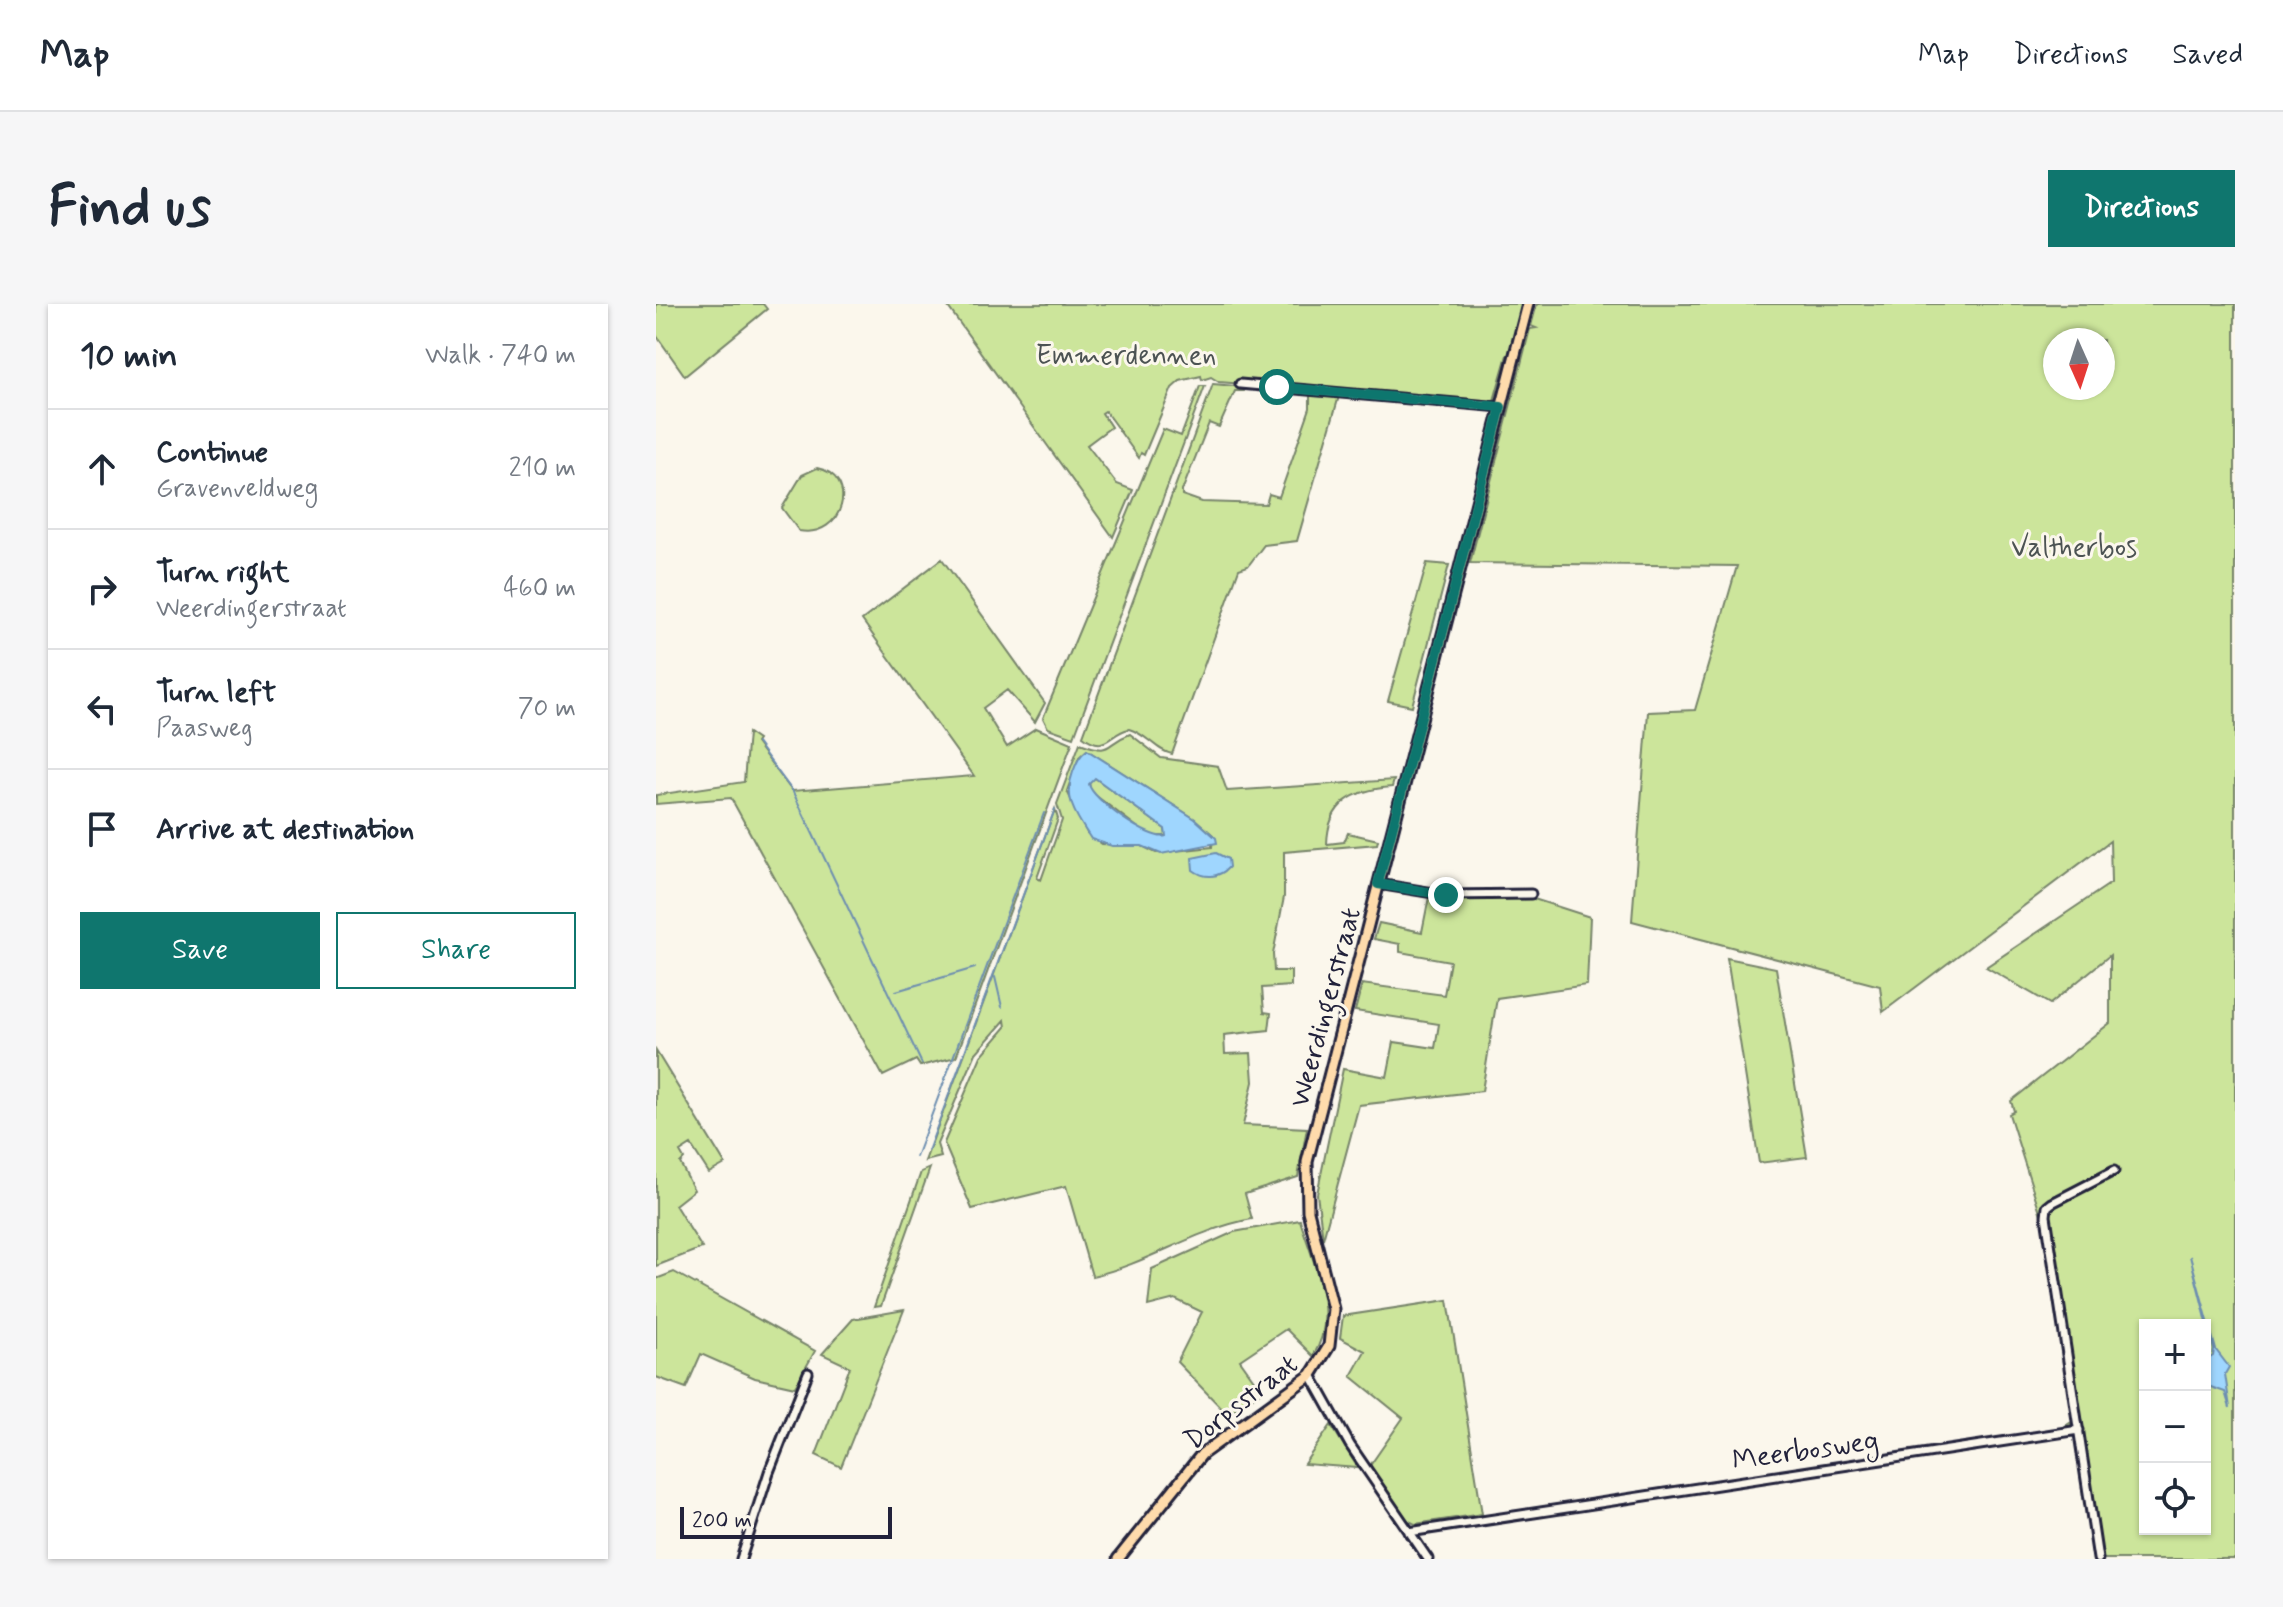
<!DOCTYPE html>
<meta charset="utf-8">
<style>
:root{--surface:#fff;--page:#f6f6f7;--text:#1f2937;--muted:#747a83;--line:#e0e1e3;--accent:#0f766e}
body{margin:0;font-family:Mynerve,sans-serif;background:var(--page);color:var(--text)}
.controls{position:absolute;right:24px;bottom:24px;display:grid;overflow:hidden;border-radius:0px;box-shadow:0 2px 6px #0004}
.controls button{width:72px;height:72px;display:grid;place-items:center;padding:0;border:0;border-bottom:2px solid var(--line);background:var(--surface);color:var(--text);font:40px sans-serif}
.compass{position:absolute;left:1387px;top:24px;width:72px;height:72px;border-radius:50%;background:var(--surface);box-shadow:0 2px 6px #0004;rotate:177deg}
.scale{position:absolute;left:24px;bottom:20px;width:212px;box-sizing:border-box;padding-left:8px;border:4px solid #22223b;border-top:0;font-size:22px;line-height:28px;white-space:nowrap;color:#22223b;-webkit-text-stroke:6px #fbf7ec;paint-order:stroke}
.stop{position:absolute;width:24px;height:24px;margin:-18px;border:6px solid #0f766e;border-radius:50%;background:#fff}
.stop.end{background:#0f766e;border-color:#fff;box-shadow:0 2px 8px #0008}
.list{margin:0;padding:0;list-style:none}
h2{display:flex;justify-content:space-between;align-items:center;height:104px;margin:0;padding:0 32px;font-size:34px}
h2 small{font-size:26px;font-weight:400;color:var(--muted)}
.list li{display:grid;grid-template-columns:52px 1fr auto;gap:24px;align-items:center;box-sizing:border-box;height:120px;padding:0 32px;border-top:2px solid var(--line)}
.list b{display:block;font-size:30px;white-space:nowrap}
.list p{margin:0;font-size:26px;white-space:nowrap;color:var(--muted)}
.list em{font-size:26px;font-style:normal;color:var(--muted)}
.actions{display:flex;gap:16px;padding:24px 32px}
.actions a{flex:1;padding:18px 0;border:2px solid var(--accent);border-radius:0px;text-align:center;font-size:28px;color:var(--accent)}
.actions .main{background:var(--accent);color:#fff}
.icon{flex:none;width:44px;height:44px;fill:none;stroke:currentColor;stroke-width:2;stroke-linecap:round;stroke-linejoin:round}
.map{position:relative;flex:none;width:1579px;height:1255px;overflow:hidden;border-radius:0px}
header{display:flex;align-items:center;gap:48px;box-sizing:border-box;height:112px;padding:0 40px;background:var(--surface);border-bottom:2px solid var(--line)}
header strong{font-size:38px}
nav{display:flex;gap:44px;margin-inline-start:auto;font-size:28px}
.intro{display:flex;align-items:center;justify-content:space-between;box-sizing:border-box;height:192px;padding:0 48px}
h1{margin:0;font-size:56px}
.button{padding:20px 36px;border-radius:0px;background:var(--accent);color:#fff;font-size:28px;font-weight:700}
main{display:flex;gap:48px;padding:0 48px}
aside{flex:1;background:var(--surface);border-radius:0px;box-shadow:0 2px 6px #0004}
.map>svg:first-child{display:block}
.green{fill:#cce59b;stroke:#77846b;stroke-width:2;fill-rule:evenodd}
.water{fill:#9fd6fe;stroke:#6d8eb0;stroke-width:2;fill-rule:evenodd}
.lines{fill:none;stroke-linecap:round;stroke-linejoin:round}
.stream{stroke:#6d8eb0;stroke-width:2}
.minor-casing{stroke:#22223b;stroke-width:13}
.major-casing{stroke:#22223b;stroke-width:15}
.minor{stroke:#fbf7ec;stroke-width:7}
.major{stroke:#fedbac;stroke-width:9}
.route{stroke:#0f766e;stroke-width:10}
.labels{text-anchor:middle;stroke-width:6;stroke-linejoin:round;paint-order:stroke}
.park-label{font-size:28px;fill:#4c5353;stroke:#fbf7ec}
.street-label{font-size:28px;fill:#22223b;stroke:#fbf7ec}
</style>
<header>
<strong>Map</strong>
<nav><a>Map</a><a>Directions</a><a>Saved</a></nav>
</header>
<div class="intro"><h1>Find us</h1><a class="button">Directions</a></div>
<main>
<aside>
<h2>10 min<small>Walk · 740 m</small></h2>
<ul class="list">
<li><svg class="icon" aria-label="ahead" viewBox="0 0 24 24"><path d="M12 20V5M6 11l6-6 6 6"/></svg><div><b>Continue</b><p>Gravenveldweg</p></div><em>210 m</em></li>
<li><svg class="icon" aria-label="right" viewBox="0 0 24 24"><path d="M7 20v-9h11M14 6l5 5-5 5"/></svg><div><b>Turn right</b><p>Weerdingerstraat</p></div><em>460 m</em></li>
<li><svg class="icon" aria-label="left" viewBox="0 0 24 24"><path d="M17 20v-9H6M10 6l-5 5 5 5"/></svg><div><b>Turn left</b><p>Paasweg</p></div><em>70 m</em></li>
<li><svg class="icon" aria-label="arrive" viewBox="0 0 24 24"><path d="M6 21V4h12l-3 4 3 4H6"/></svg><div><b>Arrive at destination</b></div></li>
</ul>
<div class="actions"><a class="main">Save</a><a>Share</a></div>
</aside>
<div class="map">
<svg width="1579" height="1255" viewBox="0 0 1579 1255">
<rect width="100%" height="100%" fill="#fbf7ec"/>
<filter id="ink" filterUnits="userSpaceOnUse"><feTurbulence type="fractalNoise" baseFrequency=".0125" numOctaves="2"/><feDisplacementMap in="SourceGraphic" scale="16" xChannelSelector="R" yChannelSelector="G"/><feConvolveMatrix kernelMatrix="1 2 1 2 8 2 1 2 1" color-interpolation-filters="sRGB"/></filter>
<g filter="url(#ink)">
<path class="green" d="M 0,0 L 107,0 L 111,5 L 29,72 L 0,31 Z
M 290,0 L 868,0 L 843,96 L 840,95 L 851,51 L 837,100 L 563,78 L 555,73 L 546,76 L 545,72 L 524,77 L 516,84 L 488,151 L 485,149 L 483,154 L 449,107 L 446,109 L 455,123 L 431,141 L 461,180 L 477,186 L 457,233 Z
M 881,0 L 1579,0 L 1579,1255 L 1444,1255 L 1389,901 L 1419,1114 L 1414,1122 L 1401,1127 L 1417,1117 L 1385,911 L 1353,810 L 1358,807 L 1355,797 L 1454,719 L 1454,651 L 1394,700 L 1330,663 L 1455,579 L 1454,537 L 1227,708 L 1224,682 L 976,617 L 992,408 L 1039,406 L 1081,262 L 814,259 L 874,25 L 880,24 L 875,22 ZM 1399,36 L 1447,36 L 1447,84 L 1399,84 ZM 1489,1021 L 1549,1021 L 1549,1225 L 1489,1225 Z
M 557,80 L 589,83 L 588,87 L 579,87 L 563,123 L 553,119 L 526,187 L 526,191 L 546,198 L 610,200 L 613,190 L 623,193 L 654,104 L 654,89 L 683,92 L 641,237 L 608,241 L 592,262 L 583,265 L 516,450 C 500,447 491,430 473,425 C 453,429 450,450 427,432 Z
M 544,82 L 549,82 L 418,433 L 392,424 L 387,414 L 507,125 L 525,132 Z
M 161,164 C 204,172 188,235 143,227 L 126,204 L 146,171 Z
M 286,255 L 389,399 L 379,418 L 351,386 L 327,404 L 351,443 L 380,424 L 416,439 L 300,753 L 264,762 L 260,756 L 227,772 L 75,494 L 0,500 L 0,491 L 88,478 L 92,429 L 102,436 L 100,439 L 136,487 L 318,472 L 206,316 Z
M 771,259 L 793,261 L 756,402 L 732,397 Z
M 474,430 L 505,454 L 562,462 L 571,487 L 738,476 L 736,483 C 698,486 672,498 671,540 L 688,538 L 692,529 L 722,536 L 721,540 L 628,548 L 628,593 L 617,650 L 618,667 L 635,667 L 635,682 L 606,684 L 608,708 L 615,709 L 613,726 L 568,731 L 569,750 L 595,749 L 597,778 L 587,821 L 651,824 L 642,873 L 589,890 L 596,915 C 539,925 492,960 436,972 L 410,882 L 316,905 L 288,839 L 325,752 L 350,723 L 349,716 L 320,749 L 281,840 L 285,853 L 269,857 L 399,505 L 402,515 L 381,574 L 385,576 L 406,516 L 401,500 L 424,439 C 458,452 447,440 474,430 ZM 431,446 L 539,515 L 557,531 L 556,543 L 500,549 L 486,542 L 446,540 L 431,529 L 411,487 L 423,453 Z
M 439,474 L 509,525 L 510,532 L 493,532 L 439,491 L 434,487 L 433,476 Z
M 828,592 L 878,595 L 934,613 L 931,681 L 841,694 L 826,787 L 703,801 L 667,935 L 661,890 L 687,765 L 731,773 L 738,738 L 779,744 L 783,720 L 699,707 L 706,680 L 788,691 L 794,657 L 744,648 L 744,640 L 718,635 L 723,619 L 766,628 L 773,593 L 804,595 Z
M 1071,654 L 1120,664 L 1151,853 L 1103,859 Z
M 0,747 L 69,860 L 53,869 L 35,841 L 24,848 L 28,855 L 24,859 L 38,886 L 19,901 L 46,944 L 0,962 Z
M 274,864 L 225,1002 L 218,1003 L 265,868 Z
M 644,916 C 657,959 684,1011 657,1052 L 630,1025 L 584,1056 L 606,1087 L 571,1110 L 521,1058 L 546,1008 L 519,995 L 492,1002 L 496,965 L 578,928 Z
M 18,968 L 159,1047 L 139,1083 L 99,1074 L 45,1050 L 30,1084 L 0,1073 L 0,975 Z
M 792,996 L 826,1210 L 759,1220 L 751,1216 L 713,1163 L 747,1114 L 695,1072 L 709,1047 L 684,1034 L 687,1012 Z
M 248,1006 L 185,1163 L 160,1151 L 194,1063 L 166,1050 L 197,1015 Z
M 675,1121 L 702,1164 L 648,1160 Z"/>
<path class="water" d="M 431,446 L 539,515 L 560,534 L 561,539 L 505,550 L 486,542 L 456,542 L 435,535 C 420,512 407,494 417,468 C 421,458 423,452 431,446 ZM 439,474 L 509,525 L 510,532 C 495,538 435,495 433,480 Z
M 560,549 L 572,555 L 573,563 C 563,574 549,575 537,566 L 536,554 Z
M 1534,952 L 1560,1046 L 1573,1063 L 1569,1070 L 1574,1104 L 1569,1088 L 1549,1081 L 1549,1057 L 1557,1052 L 1558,1046 Z"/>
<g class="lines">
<path class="stream" d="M 101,439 L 137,488 L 266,760
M 339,673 L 346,703
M 240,687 L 319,664
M 272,847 L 399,505
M 260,853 L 388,509"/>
<defs>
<path id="minor" d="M 584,80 L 845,103
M 722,580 L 790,591 L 875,590
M 655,1071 L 694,1141 L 772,1255
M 753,1228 L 1423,1126
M 85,1255 L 113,1168 L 152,1069
M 1442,1255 L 1390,912 L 1391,903 L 1396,899 L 1458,867"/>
<path id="major" d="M 462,1255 L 546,1150 L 655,1071 L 673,1042 L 677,1005 L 652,907 L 651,858 L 872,0"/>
</defs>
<use href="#minor" class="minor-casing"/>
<use href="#major" class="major-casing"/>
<use href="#minor" class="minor"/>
<use href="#major" class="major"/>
</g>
</g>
<g class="lines" filter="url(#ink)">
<path class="route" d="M 621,83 L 845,103 L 722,580 L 790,591"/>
</g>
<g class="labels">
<g class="park-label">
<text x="470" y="60">Emmerdennen</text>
<text x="1418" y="252">Valtherbos</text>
</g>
<g class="street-label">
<text transform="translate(668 703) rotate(-75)" y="10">Weerdingerstraat</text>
<text transform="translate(584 1097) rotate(-38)" y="10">Dorpsstraat</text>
<text transform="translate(1149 1145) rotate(-8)" y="10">Meerbosweg</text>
</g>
</g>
</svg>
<div class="controls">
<button>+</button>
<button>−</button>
<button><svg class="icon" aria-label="locate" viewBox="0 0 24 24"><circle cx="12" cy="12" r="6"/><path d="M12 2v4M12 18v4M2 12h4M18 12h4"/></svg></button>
</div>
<svg class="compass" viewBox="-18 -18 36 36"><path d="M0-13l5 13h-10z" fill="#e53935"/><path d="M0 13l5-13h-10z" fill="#747a83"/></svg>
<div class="scale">200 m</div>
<div class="stop" style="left:621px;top:83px"></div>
<div class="stop end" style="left:790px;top:591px"></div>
</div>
</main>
